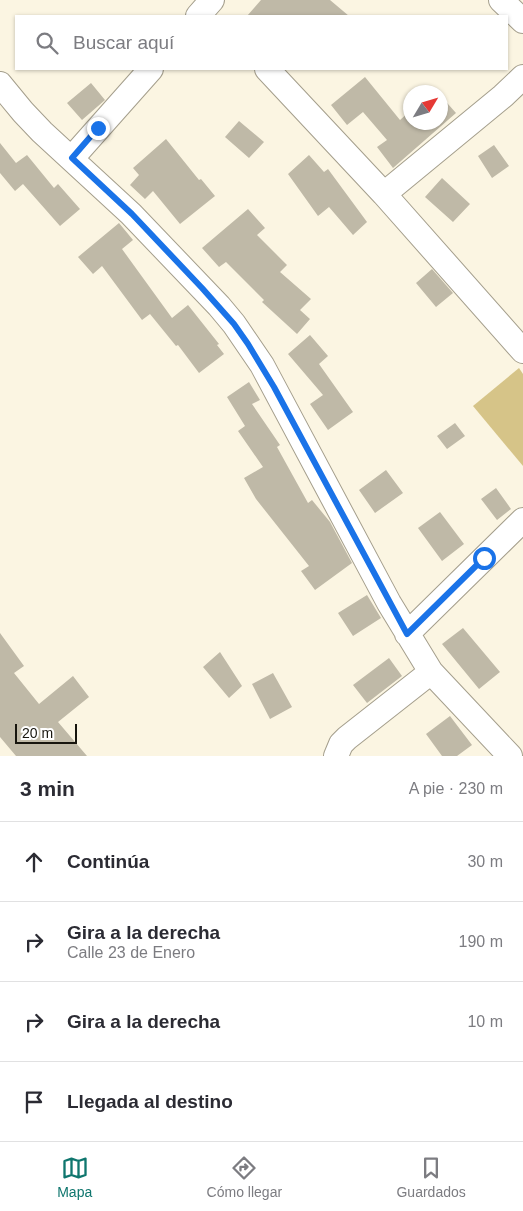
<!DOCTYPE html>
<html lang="es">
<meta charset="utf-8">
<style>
:root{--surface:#fff;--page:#f2f2f3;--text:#2b2b33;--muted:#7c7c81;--line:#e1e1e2;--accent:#0f766e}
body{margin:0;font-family:Arial,sans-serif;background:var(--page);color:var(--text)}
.compass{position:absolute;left:403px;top:85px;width:45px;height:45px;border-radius:50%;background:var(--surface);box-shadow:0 1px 4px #0004;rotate:52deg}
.scale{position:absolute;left:15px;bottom:12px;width:62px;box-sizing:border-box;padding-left:5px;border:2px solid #17150e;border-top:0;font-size:14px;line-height:18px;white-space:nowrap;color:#17150e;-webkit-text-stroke:4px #fff;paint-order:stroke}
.stop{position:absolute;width:15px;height:15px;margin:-11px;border:4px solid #1a73e8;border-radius:50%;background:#fff}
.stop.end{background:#1a73e8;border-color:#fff;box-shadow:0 1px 5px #0008}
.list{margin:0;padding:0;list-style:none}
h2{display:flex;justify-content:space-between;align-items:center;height:65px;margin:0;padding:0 20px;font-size:21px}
h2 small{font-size:16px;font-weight:400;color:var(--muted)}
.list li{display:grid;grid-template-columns:32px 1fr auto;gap:15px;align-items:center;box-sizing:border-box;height:80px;padding:0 20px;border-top:1px solid var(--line)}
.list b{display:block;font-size:19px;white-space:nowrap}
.list p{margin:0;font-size:16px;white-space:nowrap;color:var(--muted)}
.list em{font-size:16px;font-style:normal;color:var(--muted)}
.icon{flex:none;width:28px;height:28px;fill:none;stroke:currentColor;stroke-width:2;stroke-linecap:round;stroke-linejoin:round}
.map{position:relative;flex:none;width:523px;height:756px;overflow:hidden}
.search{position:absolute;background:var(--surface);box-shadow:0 1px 4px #0004;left:15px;right:15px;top:15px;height:55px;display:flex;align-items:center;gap:12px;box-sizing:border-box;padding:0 18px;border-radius:0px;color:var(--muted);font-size:19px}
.sheet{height:385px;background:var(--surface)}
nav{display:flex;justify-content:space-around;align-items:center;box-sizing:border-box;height:70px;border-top:1px solid var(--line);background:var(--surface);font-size:14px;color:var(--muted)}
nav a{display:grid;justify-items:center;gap:2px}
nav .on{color:var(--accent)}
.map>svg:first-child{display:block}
.green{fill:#d6c488}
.building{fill:#bfb9a7}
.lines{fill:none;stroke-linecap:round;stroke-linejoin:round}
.minor-casing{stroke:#a49e8c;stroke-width:26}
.minor{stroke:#fff;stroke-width:24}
.route{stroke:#1a73e8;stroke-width:6}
</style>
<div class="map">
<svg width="523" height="756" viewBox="0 0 523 756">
<rect width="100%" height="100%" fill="#fbf5e2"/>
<path class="green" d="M 519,368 L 523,374 L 523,466 L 473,406 Z"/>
<path class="building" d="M 261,0 L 330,0 L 349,16 L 247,16 Z
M 365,77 L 400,120 L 410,111 L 410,122 L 440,122 L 440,95 L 456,113 L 393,168 L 377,147 L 387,140 L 363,112 L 347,125 L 331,105 Z
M 91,83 L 105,100 L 82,120 L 67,103 Z
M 239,121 L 264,142 L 249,158 L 225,137 Z
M 166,139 L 199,180 L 201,179 L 215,196 L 180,224 L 153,191 L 145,199 L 130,185 L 139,175 L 133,168 Z
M 0,143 L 16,163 L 27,155 L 54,188 L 58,184 L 80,209 L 60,226 L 23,184 L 15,191 L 0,173 Z
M 494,145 L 509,166 L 492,178 L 478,156 Z
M 309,155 L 324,172 L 328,169 L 367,222 L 353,235 L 329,207 L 318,216 L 288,174 Z
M 442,178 L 470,204 L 453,222 L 425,197 Z
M 248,209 L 265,228 L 257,235 L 287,265 L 280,272 L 311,299 L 300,310 L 310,319 L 297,334 L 262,302 L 264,300 L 226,262 L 219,267 L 202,248 Z
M 119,223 L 133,240 L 122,249 L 172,318 L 188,305 L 219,344 L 217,345 L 224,354 L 199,373 L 178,345 L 176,346 L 150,314 L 142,320 L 102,266 L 93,274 L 78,257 Z
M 432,269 L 453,293 L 436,307 L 416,283 Z
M 310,335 L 328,356 L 319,364 L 353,412 L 328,430 L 310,404 L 323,395 L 288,354 Z
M 249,382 L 260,400 L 252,404 L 280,445 L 277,447 L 308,503 L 312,500 L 330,522 L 352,563 L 315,590 L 301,571 L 309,566 L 256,499 L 244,478 L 263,467 L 238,431 L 245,426 L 227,397 Z
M 455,423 L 465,436 L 447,449 L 437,436 Z
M 386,470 L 403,493 L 375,513 L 359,490 Z
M 496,488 L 511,509 L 497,520 L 481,499 Z
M 440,512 L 464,544 L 442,561 L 418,528 Z
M 367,595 L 381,618 L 353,636 L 338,613 Z
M 463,628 L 500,672 L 479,689 L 442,644 Z
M 0,633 L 24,666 L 14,673 L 39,704 L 73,676 L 89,697 L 58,722 L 87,756 L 16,756 L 0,737 Z
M 220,652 L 242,686 L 229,698 L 203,667 Z
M 389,658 L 402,676 L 367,703 L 353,685 Z
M 273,673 L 292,707 L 270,719 L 252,684 Z
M 450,716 L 472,745 L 457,756 L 442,756 L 426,734 Z"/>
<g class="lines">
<defs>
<path id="minor" d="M 501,0 L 523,21
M 198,16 L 212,0
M 267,69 L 384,194 L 523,351
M 0,84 L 23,112 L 42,132 L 131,214 L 219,306 L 234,324 L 262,365 L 389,603 L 431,672 L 510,756
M 72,158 L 151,69
M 384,194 L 503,96 L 523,77
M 407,634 L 523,520
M 336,756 L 341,744 L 347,738 L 431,672"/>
</defs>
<use href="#minor" class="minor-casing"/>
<use href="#minor" class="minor"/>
</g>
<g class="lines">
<path class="route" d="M 98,128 L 72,158 L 132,214 L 202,288 L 234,324 L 248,344 L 274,387 L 407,634 L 484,558"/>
</g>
</svg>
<svg class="compass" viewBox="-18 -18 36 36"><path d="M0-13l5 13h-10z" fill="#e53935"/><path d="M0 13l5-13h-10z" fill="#7c7c81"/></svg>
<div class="scale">20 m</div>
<div class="stop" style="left:484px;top:558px"></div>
<div class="stop end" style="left:98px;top:128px"></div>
<div class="search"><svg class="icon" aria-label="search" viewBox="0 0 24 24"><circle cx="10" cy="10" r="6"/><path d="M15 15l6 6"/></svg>Buscar aquí</div>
</div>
<section class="sheet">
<h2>3 min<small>A pie · 230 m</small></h2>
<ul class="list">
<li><svg class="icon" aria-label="ahead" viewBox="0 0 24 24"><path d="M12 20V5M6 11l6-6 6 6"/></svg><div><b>Continúa</b></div><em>30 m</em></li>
<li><svg class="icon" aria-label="right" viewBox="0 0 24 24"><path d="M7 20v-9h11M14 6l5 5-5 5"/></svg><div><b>Gira a la derecha</b><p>Calle 23 de Enero</p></div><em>190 m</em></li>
<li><svg class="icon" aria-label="right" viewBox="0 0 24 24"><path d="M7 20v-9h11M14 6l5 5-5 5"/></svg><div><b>Gira a la derecha</b></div><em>10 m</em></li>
<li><svg class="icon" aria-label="arrive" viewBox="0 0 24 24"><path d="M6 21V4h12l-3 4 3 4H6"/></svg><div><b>Llegada al destino</b></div></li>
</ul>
</section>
<nav>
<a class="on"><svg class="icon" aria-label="map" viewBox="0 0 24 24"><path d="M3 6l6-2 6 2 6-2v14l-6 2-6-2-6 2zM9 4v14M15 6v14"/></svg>Mapa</a>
<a><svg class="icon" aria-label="directions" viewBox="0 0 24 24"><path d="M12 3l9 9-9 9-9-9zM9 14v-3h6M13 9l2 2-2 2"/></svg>Cómo llegar</a>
<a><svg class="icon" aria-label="saved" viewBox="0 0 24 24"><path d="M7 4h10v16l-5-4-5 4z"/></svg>Guardados</a>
</nav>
